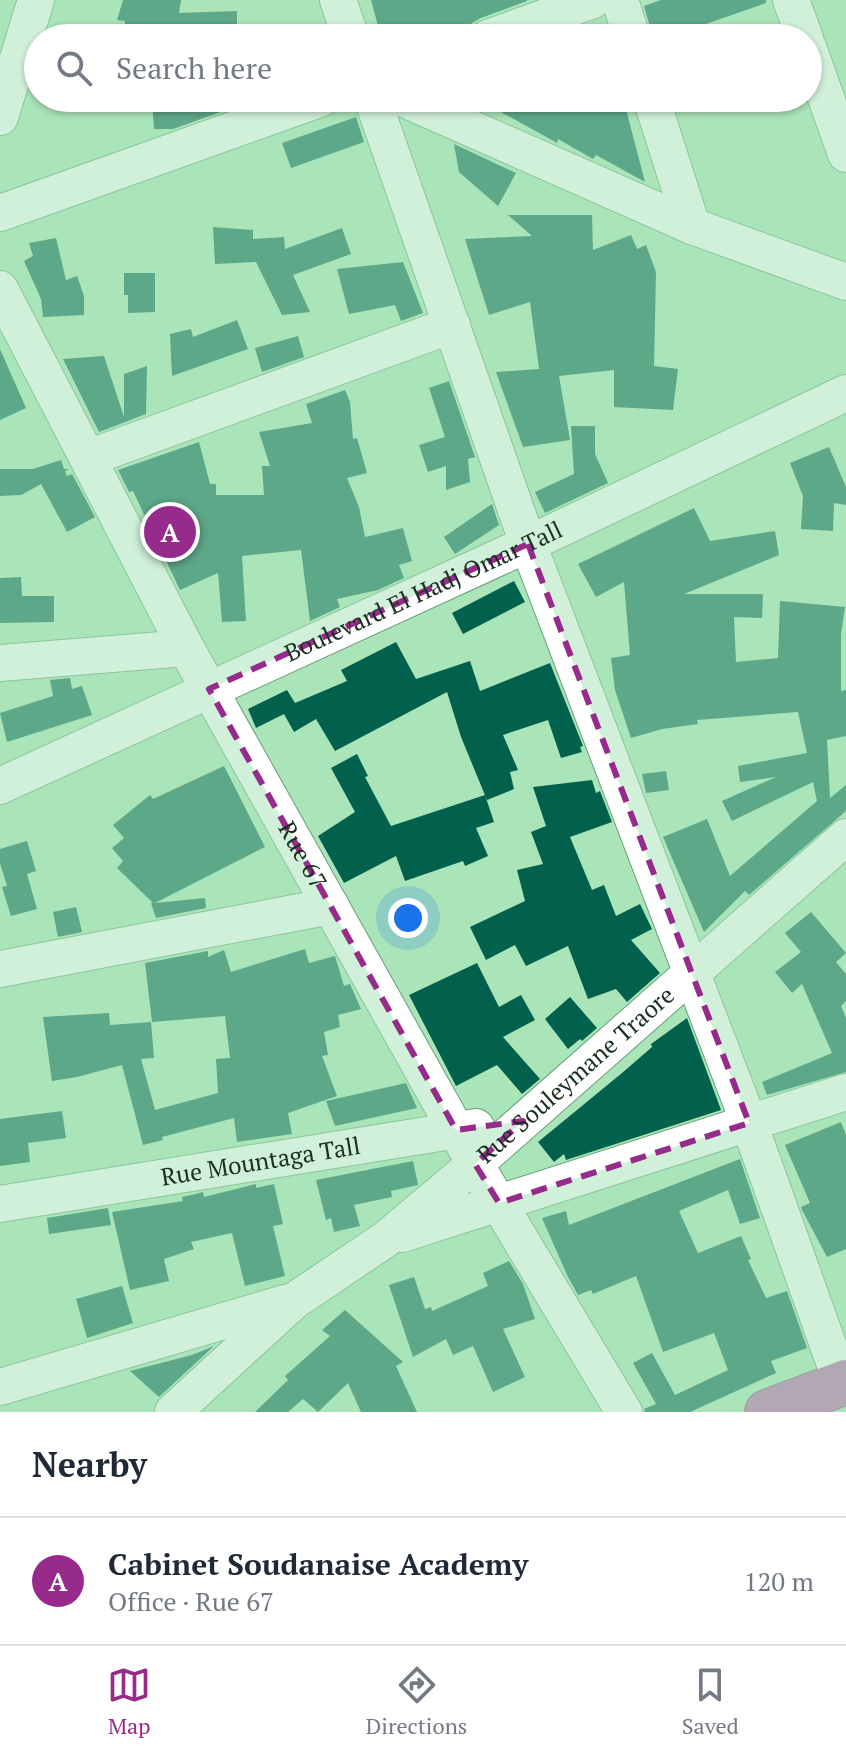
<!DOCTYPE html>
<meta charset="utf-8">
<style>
:root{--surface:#fff;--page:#f2f2f3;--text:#1f2937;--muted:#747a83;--line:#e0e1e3;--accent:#972b8c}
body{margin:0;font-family:"PT Serif",serif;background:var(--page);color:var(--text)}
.you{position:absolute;left:408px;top:918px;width:28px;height:28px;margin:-20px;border:6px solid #fff;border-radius:50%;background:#1a73e8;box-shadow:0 0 0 12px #1a73e833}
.badge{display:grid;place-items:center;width:52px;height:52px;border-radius:50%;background:var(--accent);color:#fff;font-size:26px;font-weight:700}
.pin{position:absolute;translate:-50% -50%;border:4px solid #fff;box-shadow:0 2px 8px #0006}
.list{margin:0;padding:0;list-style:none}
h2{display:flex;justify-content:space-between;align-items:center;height:104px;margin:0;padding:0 32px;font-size:34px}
h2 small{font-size:26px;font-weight:400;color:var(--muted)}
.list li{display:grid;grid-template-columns:52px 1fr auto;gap:24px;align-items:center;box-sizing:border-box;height:128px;padding:0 32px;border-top:2px solid var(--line)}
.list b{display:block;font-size:30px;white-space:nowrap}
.list p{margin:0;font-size:26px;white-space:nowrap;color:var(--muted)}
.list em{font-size:26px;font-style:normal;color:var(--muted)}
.icon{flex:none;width:44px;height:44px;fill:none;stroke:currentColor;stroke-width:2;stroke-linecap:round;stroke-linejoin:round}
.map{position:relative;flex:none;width:846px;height:1412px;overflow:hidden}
.search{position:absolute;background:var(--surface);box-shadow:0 2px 6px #0004;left:24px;right:24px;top:24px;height:88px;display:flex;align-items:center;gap:20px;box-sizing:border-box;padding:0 28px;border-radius:44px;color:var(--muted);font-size:30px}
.sheet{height:232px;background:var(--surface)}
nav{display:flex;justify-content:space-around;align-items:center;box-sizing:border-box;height:112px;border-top:2px solid var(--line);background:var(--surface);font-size:22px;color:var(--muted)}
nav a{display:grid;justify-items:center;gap:4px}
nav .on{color:var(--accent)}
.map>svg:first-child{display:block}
.building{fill:#01614d}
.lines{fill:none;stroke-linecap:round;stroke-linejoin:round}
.minor-casing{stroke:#68a078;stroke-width:38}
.highway-casing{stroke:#82507c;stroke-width:46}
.minor{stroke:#fff;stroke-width:36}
.highway{stroke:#ba60ae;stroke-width:44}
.marked{fill:none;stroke:#972b8c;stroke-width:6;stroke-dasharray:16 10;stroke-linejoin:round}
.labels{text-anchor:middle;stroke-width:8;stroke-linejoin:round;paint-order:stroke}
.street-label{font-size:24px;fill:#193120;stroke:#aae4b9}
</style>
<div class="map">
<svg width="846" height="1412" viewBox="0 0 846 1412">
<rect width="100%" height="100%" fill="#aae4b9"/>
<path class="building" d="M 123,0 L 181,0 L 179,13 L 237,11 L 237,38 L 123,38 L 125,21 L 117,20 Z
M 371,0 L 527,0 L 527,1 L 481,18 L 472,23 L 470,27 L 439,38 L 420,38 L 417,28 L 381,37 Z
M 661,0 L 766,0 L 766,3 L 666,38 L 653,38 L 644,6 Z
M 197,98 L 231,98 L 232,108 L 173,129 L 154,129 L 152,100 L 198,101 Z
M 476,98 L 596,98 L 596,102 L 623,98 L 645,182 L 596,155 L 593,159 L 558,139 L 557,143 Z
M 356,117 L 364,142 L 291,168 L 282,143 Z
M 454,144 L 516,173 L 498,206 L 459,172 Z
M 508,215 L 592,215 L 593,250 L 631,235 L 637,249 L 646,245 L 656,272 L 654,366 L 678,369 L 673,410 L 614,407 L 614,370 L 559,376 L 570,440 L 523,447 L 496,372 L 539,369 L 530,302 L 489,315 L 465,239 L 532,236 Z
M 213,227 L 253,230 L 253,239 L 284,237 L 285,249 L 342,228 L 351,254 L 293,275 L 310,312 L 282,315 L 256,262 L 215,264 Z
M 56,238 L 66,280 L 77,276 L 84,296 L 84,315 L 43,317 L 41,299 L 24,261 L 33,256 L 29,243 Z
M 403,262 L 423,313 L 401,321 L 395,305 L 349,314 L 337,269 Z
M 124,273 L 155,273 L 155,312 L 128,313 L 128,295 L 124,295 Z
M 237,320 L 248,349 L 172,376 L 170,334 L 191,329 L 193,337 Z
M 298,336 L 304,357 L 262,372 L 255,348 Z
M 0,349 L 26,408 L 0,420 Z
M 104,356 L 124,417 L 124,374 L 147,366 L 146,414 L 99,432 L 63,359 Z
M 449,381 L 475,457 L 468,459 L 470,482 L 446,490 L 446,466 L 428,472 L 419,445 L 445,437 L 429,388 Z
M 345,390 L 350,402 L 353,439 L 357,438 L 367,473 L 347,478 L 359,507 L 365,537 L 403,528 L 412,561 L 399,565 L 404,578 L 378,590 L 337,599 L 340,607 L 310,621 L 301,550 L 242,556 L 246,621 L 222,622 L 218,573 L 180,590 L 133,491 L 129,492 L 118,470 L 199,442 L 210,484 L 216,484 L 216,495 L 264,495 L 262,466 L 270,466 L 259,432 L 312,423 L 306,404 Z
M 571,426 L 595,426 L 595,454 L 608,483 L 545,513 L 535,492 L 574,474 Z
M 829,447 L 846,487 L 846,505 L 834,503 L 833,531 L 801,529 L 803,496 L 790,463 Z
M 61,460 L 64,469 L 69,469 L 65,471 L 67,476 L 72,474 L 95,517 L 67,532 L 41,484 L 21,495 L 0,496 L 0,469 L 33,469 Z
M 492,504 L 499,525 L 455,554 L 444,537 Z
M 694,508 L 710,541 L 775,531 L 779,555 L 684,594 L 763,594 L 762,618 L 734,617 L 736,662 L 778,658 L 780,601 L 845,607 L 841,634 L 841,691 L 846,690 L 846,736 L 827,740 L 830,798 L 846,785 L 846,811 L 749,895 L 745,891 L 704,932 L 663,837 L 707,819 L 730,876 L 817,801 L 813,782 L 732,821 L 722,801 L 776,777 L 740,782 L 738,766 L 807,753 L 798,712 L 697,720 L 698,724 L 662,729 L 631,738 L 615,690 L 611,658 L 630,655 L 624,582 L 596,597 L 578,564 Z
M 21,577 L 22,596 L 54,596 L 54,622 L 0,623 L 0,578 Z
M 514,581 L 525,602 L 463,634 L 452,613 Z
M 396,642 L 416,679 L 470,661 L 480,691 L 550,663 L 583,746 L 580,747 L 582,752 L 561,758 L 548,720 L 503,735 L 518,770 L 510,772 L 514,789 L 487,800 L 461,737 L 447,692 L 335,751 L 316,719 L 294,732 L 284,714 L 256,728 L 248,709 L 287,690 L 295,703 L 347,681 L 341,670 Z
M 70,678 L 72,689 L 82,686 L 92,715 L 7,742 L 0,713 L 53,696 L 50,680 Z
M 357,754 L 368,776 L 365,777 L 391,826 L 485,795 L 494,822 L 476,828 L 488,856 L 465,866 L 463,861 L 405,881 L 396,856 L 344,883 L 318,836 L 355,812 L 331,768 Z
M 224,766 L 265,847 L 155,903 L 205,898 L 206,908 L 156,918 L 151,903 L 153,903 L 117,868 L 123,861 L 112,848 L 124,838 L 113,825 L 150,795 L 153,799 Z
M 666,771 L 669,790 L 646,793 L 642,774 Z
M 592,780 L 596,793 L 600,791 L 612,822 L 570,837 L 592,890 L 604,885 L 616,916 L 640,904 L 652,929 L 631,940 L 660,973 L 627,1002 L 616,989 L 588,999 L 568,946 L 526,966 L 515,945 L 486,960 L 470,927 L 525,901 L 517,870 L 543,864 L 531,832 L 546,826 L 533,787 Z
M 27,841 L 36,871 L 27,874 L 37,909 L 11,916 L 2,887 L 7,886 L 0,863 L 0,849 Z
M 76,907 L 82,932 L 58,937 L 53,912 Z
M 811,912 L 846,953 L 836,962 L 846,974 L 846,1001 L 841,1006 L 846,1018 L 846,1072 L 767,1095 L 762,1082 L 832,1053 L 802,984 L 792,993 L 775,972 L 801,952 L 785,933 Z
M 305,949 L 309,963 L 335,956 L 344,986 L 350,984 L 361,1009 L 338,1015 L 340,1027 L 324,1032 L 328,1055 L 322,1056 L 337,1096 L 288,1113 L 292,1134 L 237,1142 L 234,1118 L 162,1137 L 163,1140 L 143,1145 L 122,1065 L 77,1077 L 52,1081 L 43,1017 L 109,1013 L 110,1025 L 151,1022 L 154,1058 L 141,1059 L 155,1110 L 218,1093 L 216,1059 L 230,1058 L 225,1016 L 152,1022 L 145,963 L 208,951 L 208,957 L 224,950 L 231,972 Z
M 477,963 L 499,1007 L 521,995 L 535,1020 L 503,1037 L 540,1079 L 522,1094 L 497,1065 L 456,1086 L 409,995 Z
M 570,997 L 597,1028 L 582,1041 L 580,1039 L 568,1049 L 545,1019 Z
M 687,1018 L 721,1110 L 566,1160 L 564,1154 L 554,1162 L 538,1142 L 622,1073 L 652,1047 L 651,1044 Z
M 406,1083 L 417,1108 L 335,1126 L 326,1101 Z
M 62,1111 L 66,1138 L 28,1143 L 30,1162 L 0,1166 L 0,1119 Z
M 841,1122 L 846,1135 L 846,1249 L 827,1257 L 802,1210 L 801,1207 L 810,1203 L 785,1145 Z
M 740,1159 L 760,1218 L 740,1224 L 728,1190 L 679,1211 L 698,1253 L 741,1236 L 751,1259 L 748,1260 L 766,1298 L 787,1291 L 807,1348 L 771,1361 L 776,1373 L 690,1412 L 645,1412 L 644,1409 L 656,1404 L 633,1363 L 652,1353 L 675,1395 L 728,1370 L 714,1333 L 663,1352 L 636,1276 L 593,1294 L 591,1290 L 578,1295 L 568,1277 L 542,1218 L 566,1211 L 569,1225 Z
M 413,1161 L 418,1185 L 391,1191 L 392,1197 L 354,1205 L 360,1226 L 334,1232 L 331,1218 L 326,1220 L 316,1180 Z
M 256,1184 L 256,1188 L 274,1184 L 283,1224 L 273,1226 L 285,1276 L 245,1286 L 232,1233 L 191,1242 L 194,1249 L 164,1259 L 169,1281 L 130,1290 L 112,1212 L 183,1201 L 182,1197 L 196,1194 L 203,1192 L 204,1197 Z
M 108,1208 L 111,1225 L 49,1234 L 47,1218 Z
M 509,1261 L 523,1284 L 535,1319 L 503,1329 L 525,1377 L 493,1392 L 473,1346 L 453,1355 L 446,1339 L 413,1357 L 389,1285 L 414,1277 L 425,1309 L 431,1307 L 432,1311 L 488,1286 L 483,1273 Z
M 122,1286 L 133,1323 L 87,1338 L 76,1299 Z
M 345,1310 L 403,1362 L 396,1366 L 417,1412 L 361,1412 L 348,1383 L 318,1412 L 303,1399 L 288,1412 L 255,1412 L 288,1380 L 285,1376 L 330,1336 L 322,1330 Z
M 214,1346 L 159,1397 L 130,1371 L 192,1355 Z"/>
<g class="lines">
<defs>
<g id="minor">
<path d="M 338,0 L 351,38"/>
<path d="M 620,0 L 632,38"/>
<path d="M 791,0 L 805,38"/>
<path d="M 488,38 L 593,0"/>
<path d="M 808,47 L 846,154"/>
<path d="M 372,98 L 528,544 L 749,1123 L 842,1384"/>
<path d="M 402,98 L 692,226 L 846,282"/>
<path d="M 651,98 L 692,226"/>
<path d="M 0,117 L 36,0"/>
<path d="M 0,213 L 322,98"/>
<path id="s1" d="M 0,289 L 186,648 L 475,1164 L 624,1412"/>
<path d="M 88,458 L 452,325"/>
<path d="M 0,663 L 186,648"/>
<path id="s2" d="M 0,786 L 528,544 L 846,393"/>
<path d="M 0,969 L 331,906"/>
<path id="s3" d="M 0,1204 L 476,1127"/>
<path d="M 402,1234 L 846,1092"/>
<path d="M 0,1387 L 285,1303"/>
<path id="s4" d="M 173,1412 L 294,1301 L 386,1239 L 475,1164 L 846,837"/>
</g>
<path id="highway" d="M 767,1412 L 846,1382"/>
</defs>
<use href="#minor" class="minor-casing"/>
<use href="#highway" class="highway-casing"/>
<use href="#minor" class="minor"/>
<use href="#highway" class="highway"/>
</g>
<path d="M0 0H846V1412H0ZM 528,544 L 749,1123 L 499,1203 L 475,1164 L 523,1121 L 456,1130 L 209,689 Z" fill="#aae4b9" fill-opacity=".55" fill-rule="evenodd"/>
<path class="marked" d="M 528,544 L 749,1123 L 499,1203 L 475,1164 L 523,1121 L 456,1130 L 209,689 Z"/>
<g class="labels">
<g class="street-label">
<text dy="8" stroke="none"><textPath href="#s2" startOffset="466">Boulevard El Hadj Omar Tall</textPath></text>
<text dy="8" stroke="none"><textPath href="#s1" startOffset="642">Rue 67</textPath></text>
<text dy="8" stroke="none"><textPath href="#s4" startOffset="526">Rue Souleymane Traore</textPath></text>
<text dy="8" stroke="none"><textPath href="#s3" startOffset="264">Rue Mountaga Tall</textPath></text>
</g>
</g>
</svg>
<div class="you"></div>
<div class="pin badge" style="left:170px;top:532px">A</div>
<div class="search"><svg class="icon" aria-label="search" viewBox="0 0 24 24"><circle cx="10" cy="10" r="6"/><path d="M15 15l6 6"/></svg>Search here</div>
</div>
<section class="sheet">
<h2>Nearby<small></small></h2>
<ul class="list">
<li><span class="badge">A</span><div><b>Cabinet Soudanaise Academy</b><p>Office · Rue 67</p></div><em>120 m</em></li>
</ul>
</section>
<nav>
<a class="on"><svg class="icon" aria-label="map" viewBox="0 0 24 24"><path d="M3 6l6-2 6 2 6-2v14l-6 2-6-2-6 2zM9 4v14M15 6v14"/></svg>Map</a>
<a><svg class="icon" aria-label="directions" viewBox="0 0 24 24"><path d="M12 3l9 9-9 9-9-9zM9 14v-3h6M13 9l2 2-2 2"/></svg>Directions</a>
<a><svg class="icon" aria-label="saved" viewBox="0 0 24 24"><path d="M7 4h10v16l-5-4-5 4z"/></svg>Saved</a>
</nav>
